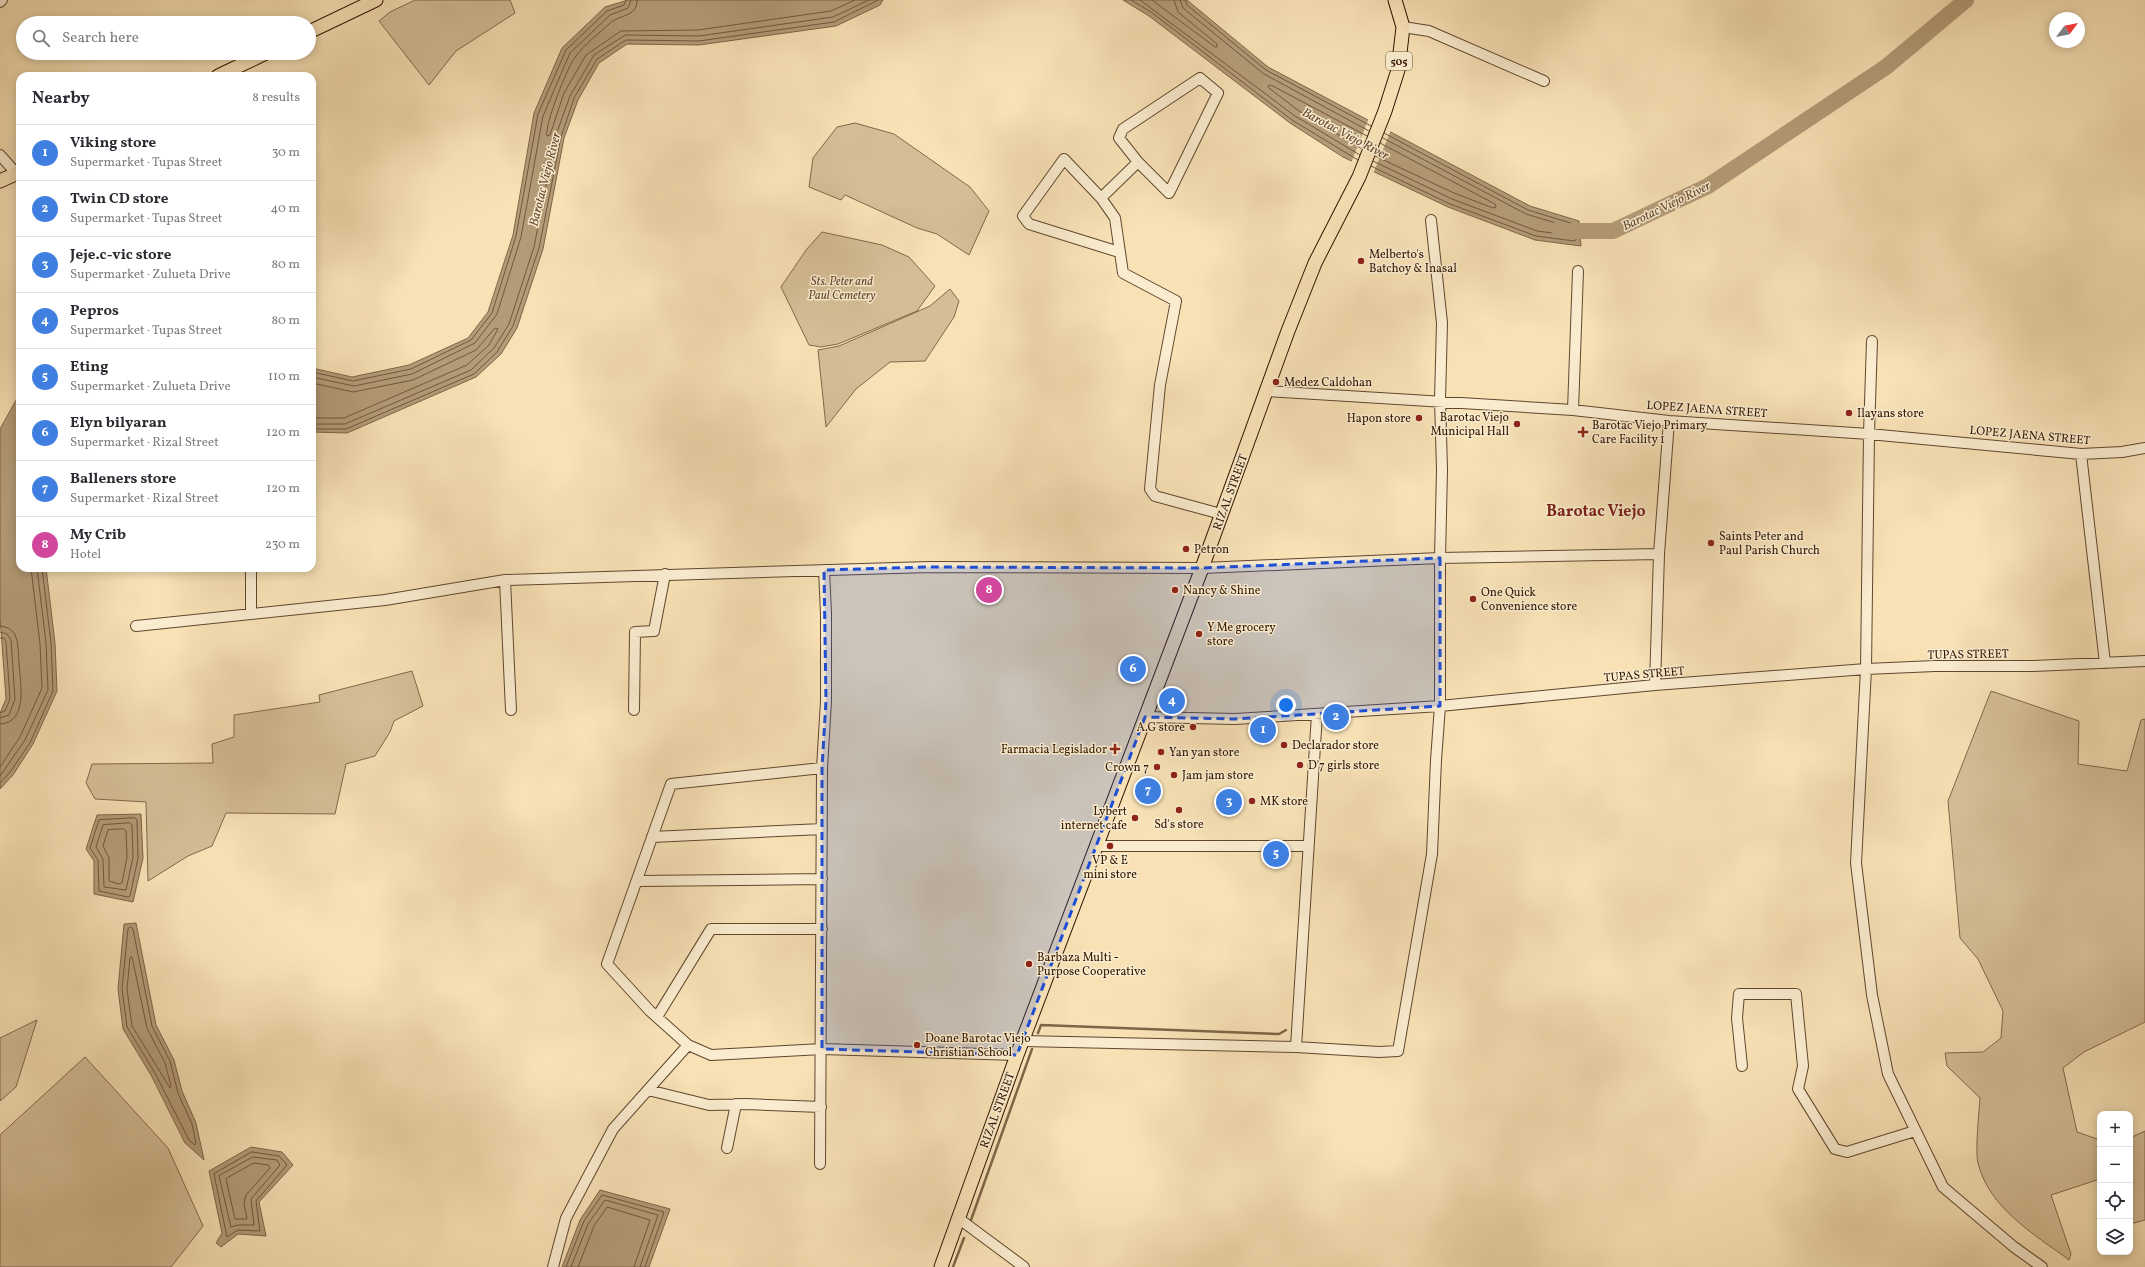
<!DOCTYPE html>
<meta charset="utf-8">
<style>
:root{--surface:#fff;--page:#f7f7f7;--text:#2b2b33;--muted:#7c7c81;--line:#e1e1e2;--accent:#2563eb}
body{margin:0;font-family:Vollkorn,serif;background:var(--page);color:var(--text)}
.controls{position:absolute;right:12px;bottom:12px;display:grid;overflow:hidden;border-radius:8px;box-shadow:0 2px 10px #0003}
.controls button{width:36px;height:36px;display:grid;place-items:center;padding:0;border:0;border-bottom:1px solid var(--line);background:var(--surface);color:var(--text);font:20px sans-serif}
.compass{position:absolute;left:2049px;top:12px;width:36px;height:36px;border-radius:50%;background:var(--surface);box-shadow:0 2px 10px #0003;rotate:58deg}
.you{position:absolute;left:1286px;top:705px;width:14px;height:14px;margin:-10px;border:3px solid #fff;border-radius:50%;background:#1a73e8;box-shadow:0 0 0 6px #1a73e833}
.badge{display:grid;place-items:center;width:26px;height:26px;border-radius:50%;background:var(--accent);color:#fff;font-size:13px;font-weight:700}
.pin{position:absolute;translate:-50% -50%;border:2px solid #fff;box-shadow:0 1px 4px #0006}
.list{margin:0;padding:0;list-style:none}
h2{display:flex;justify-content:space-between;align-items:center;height:52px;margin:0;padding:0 16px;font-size:17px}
h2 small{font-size:13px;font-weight:400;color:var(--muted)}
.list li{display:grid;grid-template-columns:26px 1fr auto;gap:12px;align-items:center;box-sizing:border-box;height:56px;padding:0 16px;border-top:1px solid var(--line)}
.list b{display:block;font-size:15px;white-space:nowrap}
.list p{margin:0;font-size:13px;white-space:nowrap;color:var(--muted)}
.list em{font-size:13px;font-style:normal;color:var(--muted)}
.icon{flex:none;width:22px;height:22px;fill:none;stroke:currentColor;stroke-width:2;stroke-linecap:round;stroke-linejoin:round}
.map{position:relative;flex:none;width:2145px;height:1267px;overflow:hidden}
.search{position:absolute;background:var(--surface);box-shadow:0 2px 10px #0003;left:16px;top:16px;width:300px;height:44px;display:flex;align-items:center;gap:10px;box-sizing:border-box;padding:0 14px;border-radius:22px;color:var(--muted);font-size:15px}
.panel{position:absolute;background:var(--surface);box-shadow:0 2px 10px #0003;left:16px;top:72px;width:300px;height:500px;border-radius:12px}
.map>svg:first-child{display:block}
.green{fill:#d5be96;stroke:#82684b}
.water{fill:#b39b77;stroke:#7e6547}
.pier{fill:#f7e1b5}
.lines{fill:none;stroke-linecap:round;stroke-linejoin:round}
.shore{stroke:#71573c;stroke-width:1}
.stream{stroke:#7e6547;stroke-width:2.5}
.river{stroke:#b39b77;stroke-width:16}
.minor-casing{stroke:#61462d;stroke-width:12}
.major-casing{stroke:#2f1300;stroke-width:15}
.minor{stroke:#faeccf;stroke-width:10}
.major{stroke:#f7e1b5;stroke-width:13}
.marked{fill:#1d4ed8;fill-opacity:0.2;stroke:#1d4ed8;stroke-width:3;stroke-dasharray:8 5;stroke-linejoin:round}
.poi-dot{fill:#8f2418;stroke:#faeccf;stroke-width:1.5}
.labels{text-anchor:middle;stroke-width:3;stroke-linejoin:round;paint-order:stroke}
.shield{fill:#faeccf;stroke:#6c543e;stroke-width:1}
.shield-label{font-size:11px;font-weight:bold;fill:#2f1300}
.poi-label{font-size:12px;fill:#2f1300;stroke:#faeccf;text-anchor:start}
.park-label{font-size:12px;font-style:italic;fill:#61462d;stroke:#faeccf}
.street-label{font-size:12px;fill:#2f1300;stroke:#faeccf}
.water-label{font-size:13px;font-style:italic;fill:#644930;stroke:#faeccf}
.district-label{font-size:16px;font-weight:bold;fill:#7a1f14;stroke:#faeccf}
</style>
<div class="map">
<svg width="2145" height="1267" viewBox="0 0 2145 1267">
<rect width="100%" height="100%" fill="#f7e1b5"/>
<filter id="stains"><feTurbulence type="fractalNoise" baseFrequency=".005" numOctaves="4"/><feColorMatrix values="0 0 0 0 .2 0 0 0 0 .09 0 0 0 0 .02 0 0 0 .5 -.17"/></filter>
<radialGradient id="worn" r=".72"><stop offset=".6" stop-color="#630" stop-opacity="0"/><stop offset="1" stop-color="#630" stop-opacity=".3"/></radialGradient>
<path class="green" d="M 415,0 L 510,0 L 515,13 L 456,51 L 429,85 L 379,21 L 390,12 Z
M 855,123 L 894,134 L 970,187 L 989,211 L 969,255 L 937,234 L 917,228 L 845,195 L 841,200 L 809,187 L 813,158 L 837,127 Z
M 822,232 L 882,245 L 909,257 L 935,286 L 917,311 L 838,344 L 821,347 L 809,345 L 781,287 L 806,250 Z
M 950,289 L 959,301 L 954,317 L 925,361 L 890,362 L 856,389 L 826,427 L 818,350 L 839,346 L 930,306 Z
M 412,671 L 423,706 L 394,721 L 390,732 L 375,756 L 346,764 L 335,814 L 226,813 L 212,846 L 188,856 L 148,881 L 146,802 L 95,799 L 86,783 L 92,764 L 213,763 L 212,744 L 234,737 L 234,715 L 320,702 L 319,695 Z
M 1991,691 L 2079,721 L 2078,764 L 2127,771 L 2141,720 L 2145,719 L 2145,1022 L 2084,1052 L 2063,1068 L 2077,1132 L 2100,1140 L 2100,1179 L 2051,1195 L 2071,1254 L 2069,1260 C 2034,1234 1989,1208 1978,1163 C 1975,1150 1979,1114 1980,1098 L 1947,1066 L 1945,1053 L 1983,1052 L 2001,1038 L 2003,1011 L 1978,959 L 1960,938 L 1948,801 Z
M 37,1020 L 16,1087 L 0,1101 L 0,1038 Z
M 85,1057 L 168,1148 L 203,1226 L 171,1267 L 0,1267 L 0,1135 Z
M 2145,1131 L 2145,1220 L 2130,1224 L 2130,1138 Z"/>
<path class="water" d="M 628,0 L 883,0 L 880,5 L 836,26 L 699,45 L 627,44 L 599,63 L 578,100 L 564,138 L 543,249 L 517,328 L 501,354 L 476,377 L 347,433 L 312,432 L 312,368 L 352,377 L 409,365 L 468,338 L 488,312 L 513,235 L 534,113 L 562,48 L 605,7 Z
M 1123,0 L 1187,0 L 1268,67 L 1530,206 L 1579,221 L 1581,246 L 1535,240 L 1448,207 L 1343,157 L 1290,123 L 1149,16 Z
M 20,393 L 20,568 L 46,568 L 55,643 L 57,691 L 33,744 L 13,775 L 0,789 L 0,713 L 6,699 L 0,616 L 0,429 Z
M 141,814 L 143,858 L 133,902 L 94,894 L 94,861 L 86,849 L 97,815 Z
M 136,923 L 156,1025 L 174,1060 L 182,1091 L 196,1123 L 204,1160 L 185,1143 L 151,1075 L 123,1029 L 118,989 L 124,924 Z
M 251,1147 L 282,1152 L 293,1165 L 259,1202 L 266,1236 L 238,1234 L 221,1247 L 216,1243 L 222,1233 L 209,1171 Z
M 600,1190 L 670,1209 L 649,1267 L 562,1267 L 580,1220 Z"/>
<path class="pier" d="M 1369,118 L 1391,130 L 1373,174 L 1351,163 Z"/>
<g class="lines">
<path class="shore" d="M 637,0 C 637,18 619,14 609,24 C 598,34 585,44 576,56 C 568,65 544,126 547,136 L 550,135 L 564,93 L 586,55 L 621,31 L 698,30 L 831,11 L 855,0
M 1131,0 L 1151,12 L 1292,120 L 1358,160
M 1140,0 L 1295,116 L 1360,155
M 1152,0 L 1215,47 L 1217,47 L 1217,44 L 1178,12 L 1174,0
M 1180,0 L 1183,8 L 1264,74 L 1369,131
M 1185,0 L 1187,5 L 1266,70 L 1371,126
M 1362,149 L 1299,111 L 1269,88 L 1268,86 L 1271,85 L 1367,136
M 1375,156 L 1454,193 L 1493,208 L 1496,207 L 1495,204 L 1380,143
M 1373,161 L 1452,199 L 1537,231 L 1568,235 L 1571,234 L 1569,227 L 1526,214 L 1383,138
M 1371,166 L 1450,204 L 1536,236 L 1574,241 L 1576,240 L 1574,224 L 1528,210 L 1384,133
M 312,372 L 353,381 L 411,369 L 471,340 L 492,313 L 516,236 L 538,114 L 566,50 L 607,11 L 624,5 L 626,0
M 312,377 L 354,386 L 412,374 L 475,343 L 497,314 L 521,237 L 543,116 L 570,53 L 610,15 L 628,8 L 631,0
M 312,383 L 353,392 L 413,380 L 476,350 L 495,328 L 498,329 L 489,345 L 467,365 L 344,418 L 312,418
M 312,424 L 345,424 L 471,370 L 494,348 L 509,324 L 534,247 L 556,135 L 570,96 L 594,55 L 625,35 L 699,36 L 833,17 L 869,0
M 312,429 L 346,429 L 474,374 L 497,352 L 513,326 L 539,248 L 561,137 L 574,98 L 597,59 L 626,40 L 699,41 L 834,22 L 878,0
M 0,626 C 7,627 12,629 15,635 C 19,643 18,655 19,663 C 20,681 29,723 0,724
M 0,632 L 7,634 L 11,640 L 15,699 L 9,715 L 0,718
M 0,638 L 4,638 L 6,642 L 10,699 L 5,711 L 0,713
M 0,767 L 20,737 L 42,688 L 40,644 L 31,568
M 0,776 L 25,740 L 48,690 L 46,643 L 37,568
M 0,783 L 10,772 L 30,743 L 53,691 L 51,643 L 42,568
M 135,818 L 137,820 L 138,858 L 130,896 L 128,897 L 99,891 L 98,860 L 90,848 L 99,820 Z
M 130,823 L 132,825 L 133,857 L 126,890 L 104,887 L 103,859 L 96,847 L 103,825 Z
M 124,829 L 126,831 L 127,857 L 122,883 L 119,884 L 109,881 L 109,858 L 103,846 L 108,830 Z
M 131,927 L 133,929 L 152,1026 L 170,1061 L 178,1093 L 192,1124 L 196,1143 L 195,1145 L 189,1140 L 155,1073 L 127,1027 L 122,989 L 128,929 Z
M 132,957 L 147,1028 L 165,1063 L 171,1086 L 170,1088 L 132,1026 L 127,989 L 130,958 Z
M 252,1152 L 279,1156 L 287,1165 L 256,1201 L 260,1231 L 238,1230 L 227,1237 L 214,1174 Z
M 253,1157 L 277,1160 L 280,1165 L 251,1199 L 254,1225 L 238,1225 L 231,1227 L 219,1176 Z
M 254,1163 L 268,1165 L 270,1168 L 246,1195 L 244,1203 L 247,1219 L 235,1219 L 226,1179 Z
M 566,1267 L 584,1221 L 602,1195 L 664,1212 L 645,1267
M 571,1267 L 588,1224 L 605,1200 L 658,1215 L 640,1267
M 578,1267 L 594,1226 L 607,1207 L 650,1220 L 634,1267"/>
<path class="stream" d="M 1038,1033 L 1041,1025 L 1279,1034 L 1286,1030
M 971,1220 L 1032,1049
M 953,1267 L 964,1238"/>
<path class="river" d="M 1559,229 L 1565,231 L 1613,231 L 1708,186 L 1886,67 L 1966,0"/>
<defs>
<path id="minor" d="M 0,2 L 2,0
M 1403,27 L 1429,31 L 1544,81
M 1200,78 L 1218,93 L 1169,193 L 1138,162 L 1119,138 L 1123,129 Z
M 0,155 L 16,173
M 1101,198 L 1138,162
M 1119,252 L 1029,224 L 1023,216 L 1064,159 L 1101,198 L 1115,218 L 1123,273 L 1176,301 L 1160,385 L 1150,489 L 1155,496 L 1221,514
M 1872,341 L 1869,434 L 1866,669 L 1856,863 L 1872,995 L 1888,1074 L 1943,1187 L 2014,1247 L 2042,1267
M 1267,391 L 1573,410 L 1669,421 L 1869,434 L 2081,454 L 2122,452 L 2145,448
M 1573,410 L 1578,271
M 2081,454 L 2105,663
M 505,580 L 511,710
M 251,614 L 251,568
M 136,626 L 385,600 L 505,580 L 929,567 L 1202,568 L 1440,558 L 1659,554
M 1655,685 L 1659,554 L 1669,421
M 634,710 L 635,632 L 654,631 L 665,574
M 1145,717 L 1235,719 L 1440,706 L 1655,685 L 1866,669 L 1935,666 L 2034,666 L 2145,661
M 822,768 L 671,784 L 607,964 L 650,1011 L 688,1045 L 711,1055 L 822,1049 L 1017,1055
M 652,837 L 822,829
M 1096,846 L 1308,846
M 637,881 L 822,879
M 657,1017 L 711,929 L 822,929
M 1023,1041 L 1296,1047 L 1379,1052 L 1398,1051 L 1432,854 L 1436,760 L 1440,706 L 1440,558 L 1442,470 L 1440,400 L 1442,323 L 1431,220
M 1296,1047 L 1317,714
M 1742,1066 L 1737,1018 L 1739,994 L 1796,994 L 1803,1066 L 1798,1089 L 1835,1149 L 1847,1152 L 1915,1131
M 648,1090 L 709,1105 L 746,1104 L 821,1107
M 727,1148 L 736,1104
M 820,1164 L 822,768 L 826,701 L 826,614 L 824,570
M 958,1218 L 1024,1267
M 553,1267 L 566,1218 L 613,1129 L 688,1045"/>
<path id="major" d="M 309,32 L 376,0
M 218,76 L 266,53
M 0,181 L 20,172
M 941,1267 L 1017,1055 L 1202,568 L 1288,331 L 1315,263 L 1359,177 L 1385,111 L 1398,70 L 1403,27 L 1395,0"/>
</defs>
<use href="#minor" class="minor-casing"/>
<use href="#major" class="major-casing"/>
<use href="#minor" class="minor"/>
<use href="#major" class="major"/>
</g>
<path class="marked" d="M 1440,558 L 1440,706 L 1235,719 L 1145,717 L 1017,1055 L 822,1049 L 822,768 L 826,701 L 824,570 L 929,567 L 1202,568 Z"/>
<g class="poi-dot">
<circle cx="1361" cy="261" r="4"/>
<circle cx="1276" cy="382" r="4"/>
<circle cx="1849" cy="413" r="4"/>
<circle cx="1419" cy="418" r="4"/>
<circle cx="1517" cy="424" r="4"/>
<path d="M1581 426h4v4h4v4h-4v4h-4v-4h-4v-4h4z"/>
<circle cx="1711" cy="543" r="4"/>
<circle cx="1186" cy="549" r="4"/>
<circle cx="1175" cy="590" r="4"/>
<circle cx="1473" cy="599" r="4"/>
<circle cx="1199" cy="634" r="4"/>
<circle cx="1193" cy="727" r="4"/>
<circle cx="1284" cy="745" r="4"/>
<path d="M1113 743h4v4h4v4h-4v4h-4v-4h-4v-4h4z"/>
<circle cx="1161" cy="752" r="4"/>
<circle cx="1300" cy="765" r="4"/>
<circle cx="1157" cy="767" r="4"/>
<circle cx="1174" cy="775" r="4"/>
<circle cx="1252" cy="801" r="4"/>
<circle cx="1179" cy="810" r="4"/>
<circle cx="1135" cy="818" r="4"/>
<circle cx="1110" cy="846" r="4"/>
<circle cx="1029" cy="964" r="4"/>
<circle cx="917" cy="1045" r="4"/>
</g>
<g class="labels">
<rect class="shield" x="1386" y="52" width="26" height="18" rx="3"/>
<g class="shield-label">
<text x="1399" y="65">505</text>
</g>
<g class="poi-label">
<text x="1369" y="258">Melberto's<tspan x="1369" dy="14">Batchoy &amp; Inasal</tspan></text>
<text x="1284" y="386">Medez Caldohan</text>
<text x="1857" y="417">Ilayans store</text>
<text x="1509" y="421" text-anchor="end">Barotac Viejo<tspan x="1509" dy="14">Municipal Hall</tspan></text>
<text x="1411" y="422" text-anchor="end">Hapon store</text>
<text x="1592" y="429">Barotac Viejo Primary<tspan x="1592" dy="14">Care Facility 1</tspan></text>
<text x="1719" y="540">Saints Peter and<tspan x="1719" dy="14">Paul Parish Church</tspan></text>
<text x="1194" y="553">Petron</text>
<text x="1183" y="594">Nancy &amp; Shine</text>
<text x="1481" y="596">One Quick<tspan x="1481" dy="14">Convenience store</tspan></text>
<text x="1207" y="631">Y Me grocery<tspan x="1207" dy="14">store</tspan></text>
<text x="1185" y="731" text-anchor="end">A.G store</text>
<text x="1292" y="749">Declarador store</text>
<text x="1107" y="753" text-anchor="end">Farmacia Legislador</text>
<text x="1169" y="756">Yan yan store</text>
<text x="1308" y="769">D'7 girls store</text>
<text x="1149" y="771" text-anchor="end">Crown 7</text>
<text x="1182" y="779">Jam jam store</text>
<text x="1260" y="805">MK store</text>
<text x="1127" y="815" text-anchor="end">Lybert<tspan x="1127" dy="14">internet cafe</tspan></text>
<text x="1179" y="828" text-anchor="middle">Sd's store</text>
<text x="1110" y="864" text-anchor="middle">VP &amp; E<tspan x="1110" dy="14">mini store</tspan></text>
<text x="1037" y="961">Barbaza Multi -<tspan x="1037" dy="14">Purpose Cooperative</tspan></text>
<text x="925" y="1042">Doane Barotac Viejo<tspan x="925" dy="14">Christian School</tspan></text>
</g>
<g class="park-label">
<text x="842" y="285">Sts. Peter and<tspan x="842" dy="14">Paul Cemetery</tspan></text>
</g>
<g class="street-label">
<text transform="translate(1707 409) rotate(4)" y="4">LOPEZ JAENA STREET</text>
<text transform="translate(2030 435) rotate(5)" y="4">LOPEZ JAENA STREET</text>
<text transform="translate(1230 492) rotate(-70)" y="4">RIZAL STREET</text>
<text transform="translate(1968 654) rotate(-1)" y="4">TUPAS STREET</text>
<text transform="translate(1644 674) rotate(-5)" y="4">TUPAS STREET</text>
<text transform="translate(997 1110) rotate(-70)" y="4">RIZAL STREET</text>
</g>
<g class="water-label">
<text transform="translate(1346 133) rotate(28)" y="5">Barotac Viejo River</text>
<text transform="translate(544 179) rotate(-76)" y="5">Barotac Viejo River</text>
<text transform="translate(1666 205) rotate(-26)" y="5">Barotac Viejo River</text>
</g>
<g class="district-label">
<text x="1596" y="516">Barotac Viejo</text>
</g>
</g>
<rect width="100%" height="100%" filter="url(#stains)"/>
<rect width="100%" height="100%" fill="url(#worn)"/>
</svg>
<div class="controls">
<button>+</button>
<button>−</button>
<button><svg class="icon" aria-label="locate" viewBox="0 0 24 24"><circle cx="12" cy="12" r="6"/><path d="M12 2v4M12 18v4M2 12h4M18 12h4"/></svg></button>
<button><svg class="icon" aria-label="layers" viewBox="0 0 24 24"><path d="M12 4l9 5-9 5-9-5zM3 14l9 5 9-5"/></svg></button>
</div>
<svg class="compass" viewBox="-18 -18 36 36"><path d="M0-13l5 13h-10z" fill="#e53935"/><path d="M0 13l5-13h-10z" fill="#7c7c81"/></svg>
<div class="you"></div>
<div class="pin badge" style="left:1263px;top:730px;background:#3f7fe0">1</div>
<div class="pin badge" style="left:1336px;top:717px;background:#3f7fe0">2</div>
<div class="pin badge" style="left:1229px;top:802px;background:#3f7fe0">3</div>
<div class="pin badge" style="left:1172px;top:701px;background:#3f7fe0">4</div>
<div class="pin badge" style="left:1276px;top:854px;background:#3f7fe0">5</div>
<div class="pin badge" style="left:1133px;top:669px;background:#3f7fe0">6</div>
<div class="pin badge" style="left:1148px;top:791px;background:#3f7fe0">7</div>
<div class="pin badge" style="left:989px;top:590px;background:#d1479c">8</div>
<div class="search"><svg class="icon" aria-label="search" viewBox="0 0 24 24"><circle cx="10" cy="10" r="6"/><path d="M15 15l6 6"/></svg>Search here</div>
<section class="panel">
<h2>Nearby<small>8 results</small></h2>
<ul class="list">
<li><span class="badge" style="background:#3f7fe0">1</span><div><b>Viking store</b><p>Supermarket · Tupas Street</p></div><em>30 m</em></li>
<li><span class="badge" style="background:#3f7fe0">2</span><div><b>Twin CD store</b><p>Supermarket · Tupas Street</p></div><em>40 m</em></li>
<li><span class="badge" style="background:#3f7fe0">3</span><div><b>Jeje.c-vic store</b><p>Supermarket · Zulueta Drive</p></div><em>80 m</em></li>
<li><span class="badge" style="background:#3f7fe0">4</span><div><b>Pepros</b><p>Supermarket · Tupas Street</p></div><em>80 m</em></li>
<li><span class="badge" style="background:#3f7fe0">5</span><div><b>Eting</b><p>Supermarket · Zulueta Drive</p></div><em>110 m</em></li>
<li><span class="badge" style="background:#3f7fe0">6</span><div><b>Elyn bilyaran</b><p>Supermarket · Rizal Street</p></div><em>120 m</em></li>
<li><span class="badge" style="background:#3f7fe0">7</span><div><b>Balleners store</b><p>Supermarket · Rizal Street</p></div><em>120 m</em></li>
<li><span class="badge" style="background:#d1479c">8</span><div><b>My Crib</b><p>Hotel</p></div><em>230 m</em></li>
</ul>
</section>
</div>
